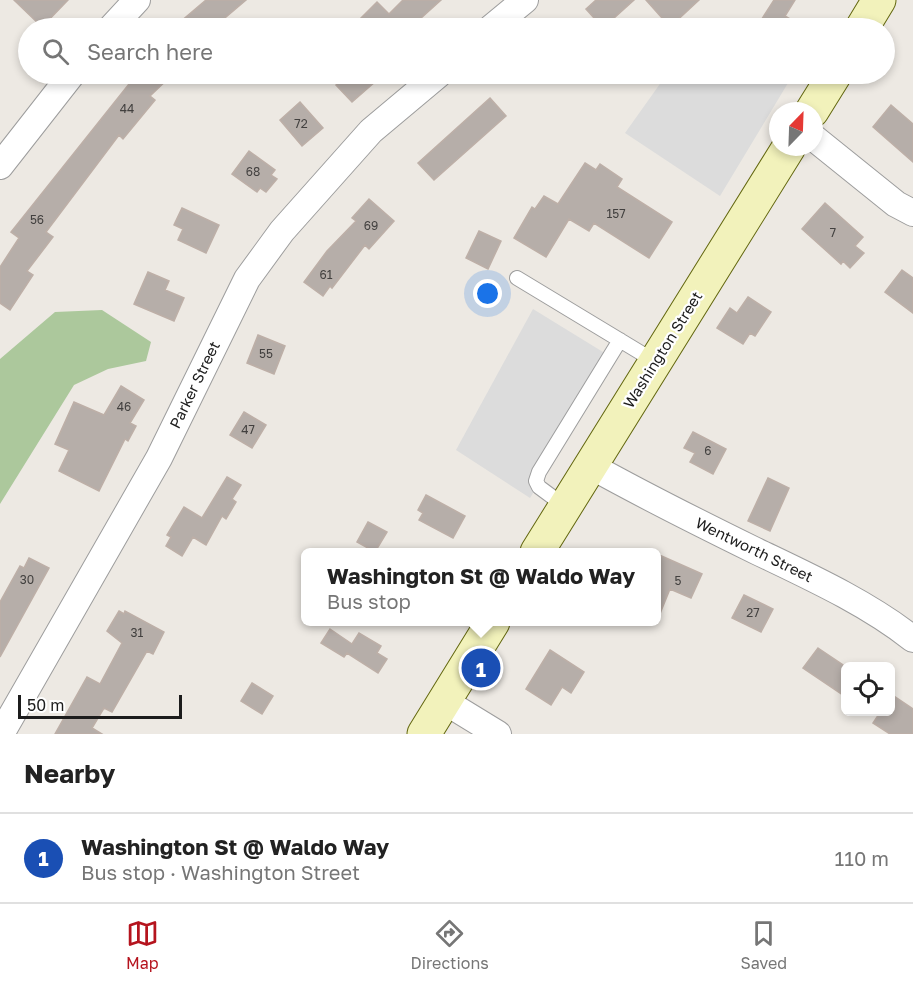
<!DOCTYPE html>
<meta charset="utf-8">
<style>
:root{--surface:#fff;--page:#f2f2f2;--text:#222;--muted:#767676;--line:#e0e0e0;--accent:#b5141e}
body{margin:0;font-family:"Golos Text",sans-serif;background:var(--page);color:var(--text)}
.controls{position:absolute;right:18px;bottom:18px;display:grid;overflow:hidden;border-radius:9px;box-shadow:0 3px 9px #0003}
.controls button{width:54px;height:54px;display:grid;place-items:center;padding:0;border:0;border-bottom:2px solid var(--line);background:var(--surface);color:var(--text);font:30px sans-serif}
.compass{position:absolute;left:769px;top:102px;width:54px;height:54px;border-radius:50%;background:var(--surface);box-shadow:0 3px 9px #0003;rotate:23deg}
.scale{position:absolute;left:18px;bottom:15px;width:164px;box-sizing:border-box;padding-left:6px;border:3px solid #1c1c1c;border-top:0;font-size:16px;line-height:21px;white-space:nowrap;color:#1c1c1c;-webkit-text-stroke:4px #fff;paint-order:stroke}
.you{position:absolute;left:488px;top:294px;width:21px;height:21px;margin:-15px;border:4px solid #fff;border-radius:50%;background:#1a73e8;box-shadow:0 0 0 9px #1a73e833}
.badge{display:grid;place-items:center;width:39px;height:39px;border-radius:50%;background:var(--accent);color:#fff;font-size:20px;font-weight:700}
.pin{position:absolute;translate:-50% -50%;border:3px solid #fff;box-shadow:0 2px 6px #0006}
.popup{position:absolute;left:301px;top:548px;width:360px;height:78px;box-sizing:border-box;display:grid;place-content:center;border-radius:9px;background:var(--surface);filter:drop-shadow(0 2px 4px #0005);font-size:20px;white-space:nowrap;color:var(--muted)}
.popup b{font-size:22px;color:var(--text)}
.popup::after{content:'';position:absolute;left:50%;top:100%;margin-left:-12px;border:12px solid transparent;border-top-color:var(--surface)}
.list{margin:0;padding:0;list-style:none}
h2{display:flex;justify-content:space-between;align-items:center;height:78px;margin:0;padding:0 24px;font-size:26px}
h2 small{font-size:20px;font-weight:400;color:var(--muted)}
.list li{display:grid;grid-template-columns:39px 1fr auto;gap:18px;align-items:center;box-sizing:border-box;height:90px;padding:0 24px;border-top:2px solid var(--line)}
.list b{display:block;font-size:22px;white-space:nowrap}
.list p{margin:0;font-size:20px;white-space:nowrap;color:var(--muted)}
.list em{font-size:20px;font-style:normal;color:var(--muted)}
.icon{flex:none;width:33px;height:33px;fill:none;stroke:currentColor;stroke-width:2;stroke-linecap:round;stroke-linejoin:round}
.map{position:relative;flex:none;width:913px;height:734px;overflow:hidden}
.search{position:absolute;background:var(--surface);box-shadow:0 3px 9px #0003;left:18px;right:18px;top:18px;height:66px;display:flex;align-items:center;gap:15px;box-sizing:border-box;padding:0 21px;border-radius:33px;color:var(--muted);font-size:22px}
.sheet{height:168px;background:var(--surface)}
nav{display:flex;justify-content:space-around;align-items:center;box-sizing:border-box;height:84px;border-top:2px solid var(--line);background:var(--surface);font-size:16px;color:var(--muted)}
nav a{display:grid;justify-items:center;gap:3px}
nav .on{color:var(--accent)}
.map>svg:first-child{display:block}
.forest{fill:#acc89c}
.parking{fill:#dcdcdc}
.building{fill:#b6aea9;stroke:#bdafa7;stroke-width:1.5}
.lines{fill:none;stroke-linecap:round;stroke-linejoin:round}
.service-casing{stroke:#9d9d9d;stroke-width:16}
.minor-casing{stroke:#9d9d9d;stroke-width:28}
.secondary-casing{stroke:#63670f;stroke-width:35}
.service{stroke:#fff;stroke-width:14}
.minor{stroke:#fff;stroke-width:26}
.secondary{stroke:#f2f2bb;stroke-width:33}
.labels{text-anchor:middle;stroke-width:4.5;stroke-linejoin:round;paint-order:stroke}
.number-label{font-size:12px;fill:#42403f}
.street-label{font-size:15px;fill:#1c1c1c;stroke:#fff}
</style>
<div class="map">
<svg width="913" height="734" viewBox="0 0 913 734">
<rect width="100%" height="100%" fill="#ede9e3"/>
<path class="forest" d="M 102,310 L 151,342 L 146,361 L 108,369 L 74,385 L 0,504 L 0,359 L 55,312 Z"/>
<path class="parking" d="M 667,74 L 776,74 L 788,83 L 720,196 L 625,133 Z
M 533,309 L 616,360 L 530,498 L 456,450 Z"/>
<path class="building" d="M 14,0 L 68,0 L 42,27 Z
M 206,0 L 246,0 L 213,28 L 173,28 Z
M 403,0 L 441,0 L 410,28 L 351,28 L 377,2 L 389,14 Z
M 596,0 L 634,0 L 603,28 L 586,9 Z
M 646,0 L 699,0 L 670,27 Z
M 774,0 L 795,0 L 785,16 L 805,28 L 756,28 Z
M 137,74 L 173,74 L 150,96 L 155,100 L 123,139 L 119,135 L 46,232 L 53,237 L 27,271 L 33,275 L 10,310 L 0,303 L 0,267 L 19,238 L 11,232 Z
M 348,74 L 384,74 L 352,102 L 336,85 Z
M 490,98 L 506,116 L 434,180 L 418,163 Z
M 300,102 L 323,128 L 302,146 L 280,120 Z
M 891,105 L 913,124 L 913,162 L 873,127 Z
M 249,151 L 275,170 L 271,175 L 277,179 L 266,192 L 260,188 L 257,192 L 232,174 Z
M 585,163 L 596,170 L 600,164 L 622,179 L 617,187 L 672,222 L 649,258 L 594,223 L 589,231 L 569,219 L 546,257 L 514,238 L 532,207 L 535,209 L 544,196 L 558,204 Z
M 369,199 L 394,221 L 369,249 L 365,245 L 332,288 L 330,286 L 323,296 L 304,282 L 327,251 L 356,221 L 352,218 Z
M 825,203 L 863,237 L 855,246 L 864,253 L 850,268 L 843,261 L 841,264 L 802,229 Z
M 182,208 L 219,225 L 206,253 L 178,240 L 183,229 L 174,225 Z
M 479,231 L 501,241 L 488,269 L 466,258 Z
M 902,270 L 913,278 L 913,313 L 885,292 Z
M 148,272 L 169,281 L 165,290 L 184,298 L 174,321 L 134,304 Z
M 748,297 L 771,312 L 755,336 L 750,333 L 743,344 L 717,328 L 730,308 L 737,313 Z
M 258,335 L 285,346 L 274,374 L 247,363 Z
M 121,386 L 144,400 L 130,423 L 136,426 L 128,441 L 125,439 L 99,491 L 59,471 L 69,450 L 55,444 L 74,402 L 104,415 Z
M 244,412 L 266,425 L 252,448 L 230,435 Z
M 693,432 L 726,449 L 713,474 L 690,462 L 695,453 L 684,448 Z
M 227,477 L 241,485 L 232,499 L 236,502 L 226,519 L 222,516 L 206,545 L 193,537 L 182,556 L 166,546 L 171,537 L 167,535 L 184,507 L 202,518 Z
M 768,478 L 789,488 L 770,531 L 748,521 Z
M 426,495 L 465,516 L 453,538 L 419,520 L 423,513 L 418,510 Z
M 368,522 L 387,532 L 375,552 L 357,542 Z
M 657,554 L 702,574 L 691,598 L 670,589 L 657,621 Z
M 29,558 L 49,568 L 0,657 L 0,602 L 20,566 L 24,568 Z
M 744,595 L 773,609 L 761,632 L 732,618 Z
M 119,611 L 124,614 L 125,611 L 164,632 L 153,654 L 147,651 L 112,712 L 104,708 L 92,728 L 102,734 L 55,734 L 87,677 L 100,684 L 122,643 L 107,631 Z
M 330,629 L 352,644 L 359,633 L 381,646 L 377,653 L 387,659 L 378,673 L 347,653 L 344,657 L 321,643 Z
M 818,648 L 846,667 L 846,697 L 803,668 Z
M 550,650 L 584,672 L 571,693 L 562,687 L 551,705 L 526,689 Z
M 252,683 L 273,696 L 262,714 L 241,701 Z
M 891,694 L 913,709 L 913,734 L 890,734 L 873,723 L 881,711 L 891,711 Z"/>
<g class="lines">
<defs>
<path id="service" d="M 517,278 L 656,362
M 566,507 L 539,487 L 536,481 L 539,472 L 620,340"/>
<path id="minor" d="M 111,28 L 137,0
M 491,28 L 525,0
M 814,138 L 896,204 L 913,213
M 0,166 L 72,74
M 591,466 C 645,496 699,523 754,550 C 808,576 866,602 913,639
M 444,701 L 498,734
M 1,734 L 159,458 L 247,279 L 282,231 L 371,131 L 439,74"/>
<path id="secondary" d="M 862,28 L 879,0
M 812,111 L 835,74
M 537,552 L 789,147
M 424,734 L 493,622"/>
</defs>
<use href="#service" class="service-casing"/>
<use href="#minor" class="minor-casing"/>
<use href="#secondary" class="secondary-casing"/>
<use href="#service" class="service"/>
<use href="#minor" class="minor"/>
<use href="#secondary" class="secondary"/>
</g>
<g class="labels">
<g class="number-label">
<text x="127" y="113">44</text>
<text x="301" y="128">72</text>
<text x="253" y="176">68</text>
<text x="616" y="218">157</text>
<text x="37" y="224">56</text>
<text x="371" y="230">69</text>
<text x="833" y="237">7</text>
<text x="326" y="279">61</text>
<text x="266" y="358">55</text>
<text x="124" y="411">46</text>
<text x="248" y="434">47</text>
<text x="708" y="455">6</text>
<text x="27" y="584">30</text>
<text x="678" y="585">5</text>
<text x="753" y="617">27</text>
<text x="137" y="637">31</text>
</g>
<g class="street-label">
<text transform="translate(663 350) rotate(-58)" y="5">Washington Street</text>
<text transform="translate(195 385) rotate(-64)" y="5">Parker Street</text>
<text transform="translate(754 550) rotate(26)" y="5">Wentworth Street</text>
</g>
</g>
</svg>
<div class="controls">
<button><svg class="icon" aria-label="locate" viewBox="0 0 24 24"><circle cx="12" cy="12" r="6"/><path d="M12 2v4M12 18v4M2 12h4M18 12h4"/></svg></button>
</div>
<svg class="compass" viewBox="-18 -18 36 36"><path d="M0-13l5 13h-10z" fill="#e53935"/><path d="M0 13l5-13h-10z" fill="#767676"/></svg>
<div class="scale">50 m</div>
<div class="you"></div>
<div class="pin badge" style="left:481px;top:668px;background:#1a4fb4">1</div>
<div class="popup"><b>Washington St @ Waldo Way</b>Bus stop</div>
<div class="search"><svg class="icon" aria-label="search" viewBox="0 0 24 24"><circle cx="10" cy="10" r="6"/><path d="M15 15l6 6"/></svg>Search here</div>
</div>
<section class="sheet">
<h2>Nearby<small></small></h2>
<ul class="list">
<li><span class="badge" style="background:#1a4fb4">1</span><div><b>Washington St @ Waldo Way</b><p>Bus stop · Washington Street</p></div><em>110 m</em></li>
</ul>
</section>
<nav>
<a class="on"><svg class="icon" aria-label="map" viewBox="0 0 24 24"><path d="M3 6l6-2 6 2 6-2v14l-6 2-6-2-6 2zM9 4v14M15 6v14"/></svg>Map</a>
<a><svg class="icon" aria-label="directions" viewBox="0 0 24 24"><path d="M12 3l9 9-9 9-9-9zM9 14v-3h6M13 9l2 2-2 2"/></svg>Directions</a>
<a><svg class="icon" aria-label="saved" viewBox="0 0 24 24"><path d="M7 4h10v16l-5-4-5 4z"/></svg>Saved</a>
</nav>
